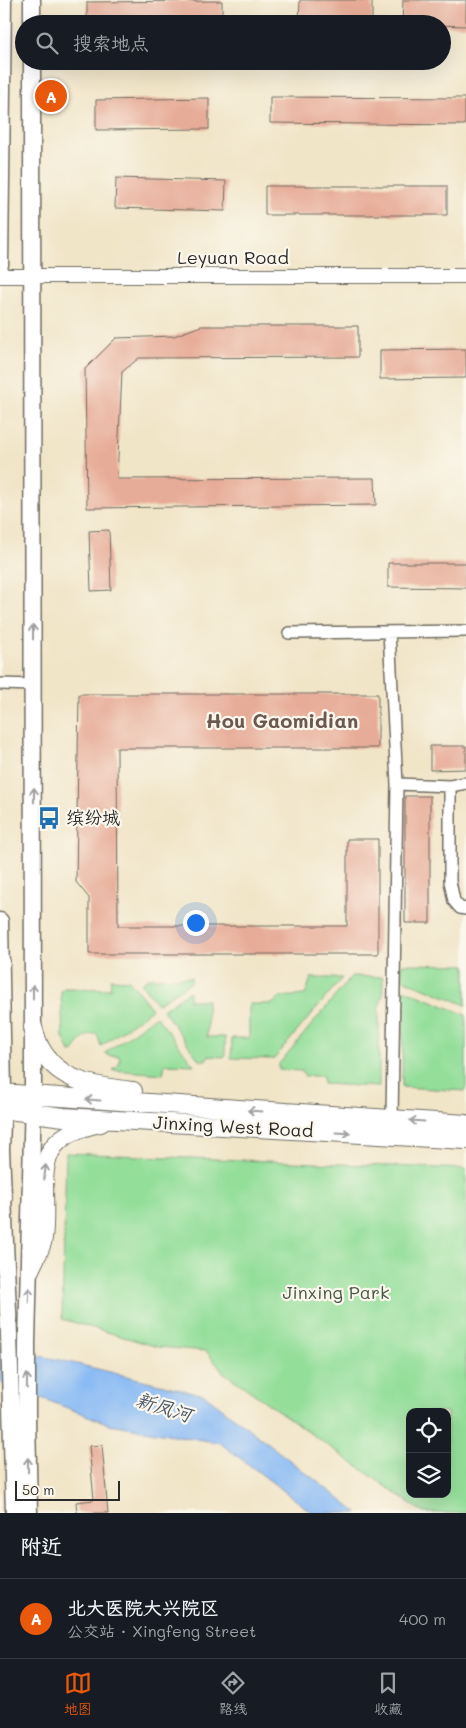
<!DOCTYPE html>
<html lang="zh">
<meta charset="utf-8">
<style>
:root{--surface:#171b24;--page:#242831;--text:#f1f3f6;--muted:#9ea1a6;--line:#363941;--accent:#ea580c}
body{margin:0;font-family:Mali,"LXGW WenKai TC",sans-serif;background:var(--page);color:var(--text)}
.controls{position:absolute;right:15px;bottom:15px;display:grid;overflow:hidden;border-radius:10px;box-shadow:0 5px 20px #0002}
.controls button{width:45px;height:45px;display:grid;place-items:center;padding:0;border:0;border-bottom:1px solid var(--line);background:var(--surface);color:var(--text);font:25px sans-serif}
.scale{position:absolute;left:15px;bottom:12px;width:105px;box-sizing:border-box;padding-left:5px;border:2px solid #2b2b2b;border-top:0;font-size:14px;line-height:18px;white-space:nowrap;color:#2b2b2b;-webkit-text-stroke:4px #fbf7ec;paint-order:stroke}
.you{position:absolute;left:195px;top:922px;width:18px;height:18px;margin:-12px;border:4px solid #fff;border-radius:50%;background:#1a73e8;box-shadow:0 0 0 8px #1a73e833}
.badge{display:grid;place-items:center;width:32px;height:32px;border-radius:50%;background:var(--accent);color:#fff;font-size:16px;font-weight:700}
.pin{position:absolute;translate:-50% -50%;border:2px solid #fff;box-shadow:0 1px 5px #0006}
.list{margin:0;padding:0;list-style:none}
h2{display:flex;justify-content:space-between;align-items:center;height:65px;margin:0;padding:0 20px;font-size:21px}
h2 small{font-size:16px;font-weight:400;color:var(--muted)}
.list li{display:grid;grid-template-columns:32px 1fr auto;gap:15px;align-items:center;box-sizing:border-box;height:80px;padding:0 20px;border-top:1px solid var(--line)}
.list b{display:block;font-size:19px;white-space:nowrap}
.list p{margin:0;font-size:16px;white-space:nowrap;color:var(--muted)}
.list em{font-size:16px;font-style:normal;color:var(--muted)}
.icon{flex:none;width:28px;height:28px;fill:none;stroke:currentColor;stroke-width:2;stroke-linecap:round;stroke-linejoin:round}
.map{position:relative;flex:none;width:466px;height:1513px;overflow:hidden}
.search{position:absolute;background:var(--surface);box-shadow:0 5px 20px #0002;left:15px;right:15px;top:15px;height:55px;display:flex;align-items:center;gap:12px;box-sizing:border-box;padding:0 18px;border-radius:28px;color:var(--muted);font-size:19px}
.sheet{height:145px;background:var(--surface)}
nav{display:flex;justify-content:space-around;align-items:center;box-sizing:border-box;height:70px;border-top:1px solid var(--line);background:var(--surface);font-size:14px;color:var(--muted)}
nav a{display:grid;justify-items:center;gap:2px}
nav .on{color:var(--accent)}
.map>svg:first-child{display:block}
.green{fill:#93de99;stroke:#5f8462;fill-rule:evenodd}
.water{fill:#87b9f4;stroke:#597290}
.building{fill:#e7ac97}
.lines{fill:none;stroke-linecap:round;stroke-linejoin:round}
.minor-casing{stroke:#706c62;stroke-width:14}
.tertiary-casing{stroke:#706c62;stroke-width:16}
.secondary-casing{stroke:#706c62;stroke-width:19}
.primary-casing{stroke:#706c62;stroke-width:20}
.minor{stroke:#fff;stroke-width:11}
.tertiary{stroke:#fff;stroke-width:14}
.secondary{stroke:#fff;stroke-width:16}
.primary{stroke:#fff;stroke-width:18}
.oneway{stroke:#a0a0a0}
.labels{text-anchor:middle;stroke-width:4.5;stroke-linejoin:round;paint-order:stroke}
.street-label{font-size:18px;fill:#2b2b2b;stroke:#fbf7ec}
.poi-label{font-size:18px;fill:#2b2b2b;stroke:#fbf7ec;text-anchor:start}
.park-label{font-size:18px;fill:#455846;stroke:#fbf7ec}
.water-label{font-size:19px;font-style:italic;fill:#475667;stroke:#fbf7ec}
.quarter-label{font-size:20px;font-weight:bold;fill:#6d5851;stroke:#fbf7ec}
</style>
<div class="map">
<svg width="466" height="1513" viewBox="0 0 466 1513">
<rect width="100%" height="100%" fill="#fbf7ec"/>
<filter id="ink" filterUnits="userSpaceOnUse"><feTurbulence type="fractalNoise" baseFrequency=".02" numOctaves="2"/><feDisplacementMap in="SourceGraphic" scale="10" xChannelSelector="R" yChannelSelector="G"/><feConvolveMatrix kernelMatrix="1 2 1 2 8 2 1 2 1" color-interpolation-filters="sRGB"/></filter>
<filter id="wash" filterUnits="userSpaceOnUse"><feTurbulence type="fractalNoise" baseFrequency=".0096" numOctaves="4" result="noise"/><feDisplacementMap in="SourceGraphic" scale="20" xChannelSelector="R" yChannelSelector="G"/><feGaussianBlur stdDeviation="1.12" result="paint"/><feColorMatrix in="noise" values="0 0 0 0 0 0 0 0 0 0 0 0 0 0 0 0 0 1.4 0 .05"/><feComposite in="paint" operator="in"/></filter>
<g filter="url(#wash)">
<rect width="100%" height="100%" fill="#f1e5c8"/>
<path class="green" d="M 402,964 L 466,965 L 466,1005 L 402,979 Z
M 352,976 L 383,977 L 383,995 L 379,1007 L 379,1087 L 323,1084 L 323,1076 L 304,1076 L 302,1071 L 279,1070 L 279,1064 Z
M 191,977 L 191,982 L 157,1004 L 141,983 L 148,978 Z
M 311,978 L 342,978 L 274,1059 L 231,1058 L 232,1038 L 249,1038 L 249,1004 L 272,1004 L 280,997 L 305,995 Z
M 111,979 L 129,980 L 152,1009 L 101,1046 L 97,1034 C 87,1033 78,1042 74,1051 L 70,1052 L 63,1037 L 61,991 L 64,988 L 110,989 Z
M 403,989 L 466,1015 L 466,1091 L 402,1087 Z
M 189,991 L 189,1000 L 207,1000 L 207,1037 L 225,1037 L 225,1057 L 208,1056 L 206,1060 L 199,1060 L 163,1010 Z
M 156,1016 L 194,1065 L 165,1064 L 163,1074 L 113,1070 L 119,1064 L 120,1056 L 110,1056 L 105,1053 Z
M 66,1153 L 466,1169 L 466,1513 L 424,1513 L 223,1372 L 206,1351 L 158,1347 L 62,1319 ZM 410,1412 L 447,1412 L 447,1494 L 410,1494 Z"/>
<path class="water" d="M 0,1348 L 60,1360 L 205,1395 L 358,1513 L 313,1513 L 220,1443 L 109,1424 L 0,1382 Z"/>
<g id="blocks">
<path class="building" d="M 300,0 L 372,0 L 372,23 L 299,21 Z
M 403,0 L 466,0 L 466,26 L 402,24 Z
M 222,1 L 222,24 L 87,24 L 87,2 Z
M 270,97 L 465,98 L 465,125 L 270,123 Z
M 209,98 L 209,129 L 96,130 L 96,100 Z
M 116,178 L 226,181 L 225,211 L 115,208 Z
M 265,186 L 447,186 L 447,215 L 265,215 Z
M 201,326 L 358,326 L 358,357 L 139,358 L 122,372 L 117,479 L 375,478 L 376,505 L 87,508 L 85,369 L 116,338 L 174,336 Z
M 466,349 L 466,378 L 380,379 L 380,350 Z
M 109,530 L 111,590 L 91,591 L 89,531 Z
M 388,563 L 466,563 L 466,588 L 388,587 Z
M 79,694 L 378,694 L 378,748 L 117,748 L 118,926 L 347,926 L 347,839 L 378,839 L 378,954 L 89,954 L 89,898 L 76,882 Z
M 430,746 L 466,746 L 466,769 L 430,770 Z
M 405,796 L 430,796 L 430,923 L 405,923 Z
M 102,1445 L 108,1513 L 77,1513 L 76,1502 L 94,1500 L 89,1446 Z"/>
</g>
</g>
<g filter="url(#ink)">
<use href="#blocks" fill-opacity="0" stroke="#706c62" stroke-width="1"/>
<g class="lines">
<defs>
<path id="minor" d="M 389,632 L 397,784
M 289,633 L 466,631
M 0,684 L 34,685
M 450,786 L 450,881 L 454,901 L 460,908 L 466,909
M 392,1120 L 397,784 L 450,786 L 466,783"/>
<path id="tertiary" d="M 0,276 L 466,276"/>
<path id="secondary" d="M 32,0 L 32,24
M 0,265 L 3,0
M 0,921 L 3,1093 L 1,1150 L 9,1334 L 14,1513
M 29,1513 L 27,1418 L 27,1344 L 33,1095 L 32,61"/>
<path id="primary" d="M 0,964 L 1,962
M 33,1027 C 35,1034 37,1042 41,1049 C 60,1083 98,1087 133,1091
M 0,1093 L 466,1124
M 0,1109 L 64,1117 L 466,1140
M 0,1190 L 3,1197
M 30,1270 C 34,1260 42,1248 43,1238 C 50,1182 24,1138 101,1123"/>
</defs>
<use href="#minor" class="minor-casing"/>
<use href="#tertiary" class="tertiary-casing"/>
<use href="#secondary" class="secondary-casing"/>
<use href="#primary" class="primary-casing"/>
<use href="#minor" class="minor"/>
<use href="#tertiary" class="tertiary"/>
<use href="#secondary" class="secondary"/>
<use href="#primary" class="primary"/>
</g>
<defs><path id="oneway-shaft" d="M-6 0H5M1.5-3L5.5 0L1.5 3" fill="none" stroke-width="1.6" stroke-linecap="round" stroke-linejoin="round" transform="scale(1.25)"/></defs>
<g class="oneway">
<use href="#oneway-shaft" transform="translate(33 632) rotate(-90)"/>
<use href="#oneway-shaft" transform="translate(34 795) rotate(-90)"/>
<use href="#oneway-shaft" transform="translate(33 992) rotate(-90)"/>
<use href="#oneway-shaft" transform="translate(93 1100) rotate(-176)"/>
<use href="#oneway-shaft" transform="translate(255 1111) rotate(-176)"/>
<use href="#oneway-shaft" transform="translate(417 1121) rotate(-176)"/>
<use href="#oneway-shaft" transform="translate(343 1133) rotate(3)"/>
<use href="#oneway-shaft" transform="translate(45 1172) rotate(-84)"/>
<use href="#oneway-shaft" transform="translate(29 1295) rotate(-88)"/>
<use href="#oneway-shaft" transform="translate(27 1381) rotate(-89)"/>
<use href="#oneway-shaft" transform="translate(28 1465) rotate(-91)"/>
</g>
</g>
<defs>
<symbol id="bus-bare" viewBox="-9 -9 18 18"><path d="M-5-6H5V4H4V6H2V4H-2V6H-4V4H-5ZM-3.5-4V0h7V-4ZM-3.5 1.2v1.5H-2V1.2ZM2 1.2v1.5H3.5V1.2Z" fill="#1f6fb2" stroke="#fbf7ec" stroke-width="2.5" paint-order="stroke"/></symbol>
</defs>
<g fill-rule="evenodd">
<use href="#bus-bare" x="33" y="802" width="32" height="32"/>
</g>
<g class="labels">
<g class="street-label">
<text x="233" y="264">Leyuan Road</text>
<text transform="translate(233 1127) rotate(3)" y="6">Jinxing West Road</text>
</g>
<g class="poi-label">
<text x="66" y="824">缤纷城</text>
</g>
<g class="park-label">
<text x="336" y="1299">Jinxing Park</text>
</g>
<g class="water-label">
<text transform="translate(164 1407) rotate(17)" y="7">新凤河</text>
</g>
<g class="quarter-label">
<text x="282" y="728">Hou Gaomidian</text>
</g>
</g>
</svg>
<div class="controls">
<button><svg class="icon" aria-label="locate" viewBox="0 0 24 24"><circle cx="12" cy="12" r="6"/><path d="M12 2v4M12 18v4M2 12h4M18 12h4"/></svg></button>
<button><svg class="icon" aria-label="layers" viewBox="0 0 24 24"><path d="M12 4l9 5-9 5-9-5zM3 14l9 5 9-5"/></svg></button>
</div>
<div class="scale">50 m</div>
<div class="you"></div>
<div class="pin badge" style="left:51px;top:96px">A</div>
<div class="search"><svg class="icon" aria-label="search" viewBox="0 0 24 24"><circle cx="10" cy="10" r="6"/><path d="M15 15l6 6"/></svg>搜索地点</div>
</div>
<section class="sheet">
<h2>附近<small></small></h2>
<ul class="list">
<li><span class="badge">A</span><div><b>北大医院大兴院区</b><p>公交站 · Xingfeng Street</p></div><em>400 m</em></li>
</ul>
</section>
<nav>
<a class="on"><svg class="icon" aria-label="map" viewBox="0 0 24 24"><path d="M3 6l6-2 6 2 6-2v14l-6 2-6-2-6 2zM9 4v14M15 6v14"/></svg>地图</a>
<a><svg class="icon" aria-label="directions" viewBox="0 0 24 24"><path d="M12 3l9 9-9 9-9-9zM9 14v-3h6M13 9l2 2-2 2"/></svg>路线</a>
<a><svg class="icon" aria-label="saved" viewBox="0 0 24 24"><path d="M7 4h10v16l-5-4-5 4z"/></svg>收藏</a>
</nav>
